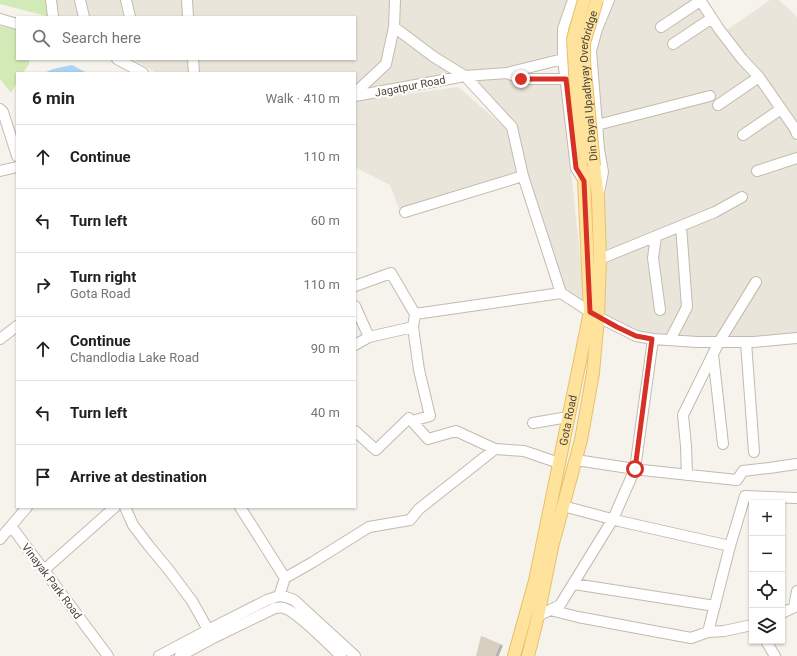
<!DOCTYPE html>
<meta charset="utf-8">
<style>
:root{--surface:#fff;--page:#f2f2f2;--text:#202124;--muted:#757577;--line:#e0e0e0}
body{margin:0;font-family:Roboto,sans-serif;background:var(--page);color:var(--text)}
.controls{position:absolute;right:12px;bottom:12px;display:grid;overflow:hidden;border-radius:0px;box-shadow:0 1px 3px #0004}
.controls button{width:36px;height:36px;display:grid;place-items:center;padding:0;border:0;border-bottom:1px solid var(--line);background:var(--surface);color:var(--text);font:20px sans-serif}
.stop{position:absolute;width:12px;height:12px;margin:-9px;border:3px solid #d93025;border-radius:50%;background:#fff}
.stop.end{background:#d93025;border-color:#fff;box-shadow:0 1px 4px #0008}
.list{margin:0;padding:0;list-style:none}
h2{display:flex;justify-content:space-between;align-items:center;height:52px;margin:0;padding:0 16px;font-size:17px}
h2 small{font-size:13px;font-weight:400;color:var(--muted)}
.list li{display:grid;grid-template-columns:26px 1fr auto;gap:12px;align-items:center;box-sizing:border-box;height:64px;padding:0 16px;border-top:1px solid var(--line)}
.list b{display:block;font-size:15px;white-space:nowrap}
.list p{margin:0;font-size:13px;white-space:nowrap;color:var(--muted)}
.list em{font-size:13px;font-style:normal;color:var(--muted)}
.icon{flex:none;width:22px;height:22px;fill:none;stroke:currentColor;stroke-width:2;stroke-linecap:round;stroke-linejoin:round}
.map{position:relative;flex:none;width:797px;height:656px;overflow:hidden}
.search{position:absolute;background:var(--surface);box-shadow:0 1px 3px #0004;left:16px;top:16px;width:340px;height:44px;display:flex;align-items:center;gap:10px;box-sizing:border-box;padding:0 14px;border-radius:0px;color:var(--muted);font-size:15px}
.panel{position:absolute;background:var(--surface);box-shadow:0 1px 3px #0004;left:16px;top:72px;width:340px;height:436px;border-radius:0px}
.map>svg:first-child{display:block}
.residential{fill:#eae5da}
.green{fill:#d2eab5}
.water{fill:#a9d4f2}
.building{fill:#d8cfc1;filter:url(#shadow)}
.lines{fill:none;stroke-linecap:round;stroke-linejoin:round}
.minor-casing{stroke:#c2bbae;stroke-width:12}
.major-casing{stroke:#e6c16a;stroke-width:14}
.minor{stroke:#fff;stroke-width:10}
.major{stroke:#ffe39c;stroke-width:12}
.major-bridge-casing{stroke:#e6c16a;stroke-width:14;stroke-linecap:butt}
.major-bridge{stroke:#ffe39c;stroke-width:12}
.route{stroke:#d93025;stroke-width:5}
.labels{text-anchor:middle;stroke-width:4;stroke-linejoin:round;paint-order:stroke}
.street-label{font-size:11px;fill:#4b4439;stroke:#fff}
</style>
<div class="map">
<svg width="797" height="656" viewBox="0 0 797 656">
<defs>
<filter id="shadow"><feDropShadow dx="3" dy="1.5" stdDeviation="0" flood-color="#0004"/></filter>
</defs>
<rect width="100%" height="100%" fill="#f6f3ec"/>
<path class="residential" d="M 56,0 L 577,0 L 566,29 L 566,53 L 503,70 L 355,93 L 355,73 L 157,73 L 132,59 L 355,59 L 355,17 L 58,17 Z
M 614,0 L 696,0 L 759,83 L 792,131 L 797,144 L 797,333 L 746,339 L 678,337 L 637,332 L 602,315 L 605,218 L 603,195 L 603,146 L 596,49 L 603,25 Z
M 770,0 L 779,0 L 797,17 L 797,127 L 762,76 L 727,30 Z
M 512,78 L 522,85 L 562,84 L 585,304 L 565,291 L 528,173 L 514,123 L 474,80 Z
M 458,87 L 507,129 L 518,174 L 400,211 L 390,185 L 355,167 L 355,101 Z"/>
<path class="green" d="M 0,0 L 49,0 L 50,17 L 0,4 Z
M 0,26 L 17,30 L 17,59 L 29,59 L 29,64 L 23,73 L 17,73 L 17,82 L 11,93 L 0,79 Z"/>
<path class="water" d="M 72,65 L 87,73 L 44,73 L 53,69 Z"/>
<path class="building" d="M 481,636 L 500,644 L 495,656 L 476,656 Z"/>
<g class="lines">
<defs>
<path id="minor" d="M 51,0 L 53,17
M 80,0 L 84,17
M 126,0 L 130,17
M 187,0 L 188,17
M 573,0 L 563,29 L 563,59 L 576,168 L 584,181
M 700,0 L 719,29 L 729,42 L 742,59 L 759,77 L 795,129 L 797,134
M 0,19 L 17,24
M 394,27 L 434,57 L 465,76 L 512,127 L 523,176 L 561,293 L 598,317 L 636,336 L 653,339 L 697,342 L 754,342 L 797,338
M 661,27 L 700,1
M 673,44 L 712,18
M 117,59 L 143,73
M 193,59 L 194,73
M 507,73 L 521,79 L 566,79
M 355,93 L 386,64 L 394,27 L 395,0
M 355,96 L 465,76 L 507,73 L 563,59 L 591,51
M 718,105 L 759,77
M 0,109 L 3,112 L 17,156
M 597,125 L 710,96
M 743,135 L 781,109
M 0,171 L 17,167
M 757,171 L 797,158
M 599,192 L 603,172 L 599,149 L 597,125 L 591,51 L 597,29 L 609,0
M 405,212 L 523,176
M 656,236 L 653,258 L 660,310
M 600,259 L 715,212 L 742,197
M 355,286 L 391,273 L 415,314
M 355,306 L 369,337 L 355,345
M 369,337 L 413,327 L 415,314 L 561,293
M 0,339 L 17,326
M 670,340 L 687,307 L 681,226
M 746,342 L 754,452
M 713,354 L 723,444
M 412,421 L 430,416 L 419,370 L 413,327
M 533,423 L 568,417
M 355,431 L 376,450 L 409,418 L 428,439 L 456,431 L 495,449
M 576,460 L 642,470 L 737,480 L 743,471 L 769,468 L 797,464
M 687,475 L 686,446 L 683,415 L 719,342 L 756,282
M 563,506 L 619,521 L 730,546 L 708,632 L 724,631 L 752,625
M 27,507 L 11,526 L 108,656
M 125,507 L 133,525 L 149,546 L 168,569 L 192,601 L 211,635
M 240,507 L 285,578 L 279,596
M 0,539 L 11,526
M 730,546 L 745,496 L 797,498
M 44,570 L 115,507
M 285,578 L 313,562 L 369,527 L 410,520 L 419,509 L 495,449 L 524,451 L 559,463
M 574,584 L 715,606
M 794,607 L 797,591
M 550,610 L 578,617 L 691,638 L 708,632
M 782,613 L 797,606
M 538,616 L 560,605 L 613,519 L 635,469 L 653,339
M 766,641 L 775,656
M 159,656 L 208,630 L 267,600 L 279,596 L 286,597 L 294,600 L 355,656
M 180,656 L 213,638 L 275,608 C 278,608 281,607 284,608 C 298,612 329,645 341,656"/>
<g id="major">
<path id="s1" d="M 514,656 L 535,581 L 590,312 L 583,159"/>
<path d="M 528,656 L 538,616 L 552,547 L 581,440 L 593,373 L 598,317 L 600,259 L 598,196 L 594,166"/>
</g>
</defs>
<use href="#minor" class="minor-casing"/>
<use href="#major" class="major-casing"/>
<use href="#minor" class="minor"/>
<use href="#major" class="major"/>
<defs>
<g id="major-bridge">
<path d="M 583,159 L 577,105 L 573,39 L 584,0"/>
<path id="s2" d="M 594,166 L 584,62 L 584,43 L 597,0"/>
</g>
</defs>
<use href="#major-bridge" class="major-bridge-casing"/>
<use href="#major-bridge" class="major-bridge"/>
</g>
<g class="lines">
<path class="route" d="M 521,79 L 566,79 L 576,168 L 584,181 L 590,312 L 617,327 L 636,336 L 652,339 L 635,469"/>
</g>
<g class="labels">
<g class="street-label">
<text transform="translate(410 86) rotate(-11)" y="4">Jagatpur Road</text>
<text dy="4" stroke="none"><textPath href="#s2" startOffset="81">Din Dayal Upadhyay Overbridge</textPath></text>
<text dy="4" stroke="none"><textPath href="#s1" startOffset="242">Gota Road</textPath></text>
<text transform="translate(52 581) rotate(53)" y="4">Vinayak Park Road</text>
</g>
</g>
</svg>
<div class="controls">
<button>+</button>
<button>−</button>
<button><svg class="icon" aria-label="locate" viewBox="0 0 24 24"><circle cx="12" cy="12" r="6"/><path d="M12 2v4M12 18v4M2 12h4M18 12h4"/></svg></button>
<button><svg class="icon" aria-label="layers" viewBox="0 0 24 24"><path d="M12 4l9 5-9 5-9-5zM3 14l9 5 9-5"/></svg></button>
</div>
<div class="stop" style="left:635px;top:469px"></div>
<div class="stop end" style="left:521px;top:79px"></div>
<div class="search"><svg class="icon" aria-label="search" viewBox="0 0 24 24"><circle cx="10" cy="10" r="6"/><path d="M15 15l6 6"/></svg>Search here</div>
<section class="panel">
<h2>6 min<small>Walk · 410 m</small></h2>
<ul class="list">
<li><svg class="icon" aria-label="ahead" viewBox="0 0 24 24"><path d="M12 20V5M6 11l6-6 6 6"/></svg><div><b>Continue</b></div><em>110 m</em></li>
<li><svg class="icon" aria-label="left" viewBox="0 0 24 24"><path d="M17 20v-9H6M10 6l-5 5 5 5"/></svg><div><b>Turn left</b></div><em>60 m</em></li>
<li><svg class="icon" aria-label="right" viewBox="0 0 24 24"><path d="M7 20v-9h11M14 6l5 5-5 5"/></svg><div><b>Turn right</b><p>Gota Road</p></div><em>110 m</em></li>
<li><svg class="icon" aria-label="ahead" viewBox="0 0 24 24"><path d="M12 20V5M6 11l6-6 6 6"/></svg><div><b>Continue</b><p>Chandlodia Lake Road</p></div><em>90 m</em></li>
<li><svg class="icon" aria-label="left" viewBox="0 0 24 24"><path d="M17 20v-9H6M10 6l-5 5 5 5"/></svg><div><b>Turn left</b></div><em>40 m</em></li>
<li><svg class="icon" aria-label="arrive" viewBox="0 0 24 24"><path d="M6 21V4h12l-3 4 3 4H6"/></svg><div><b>Arrive at destination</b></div></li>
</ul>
</section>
</div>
